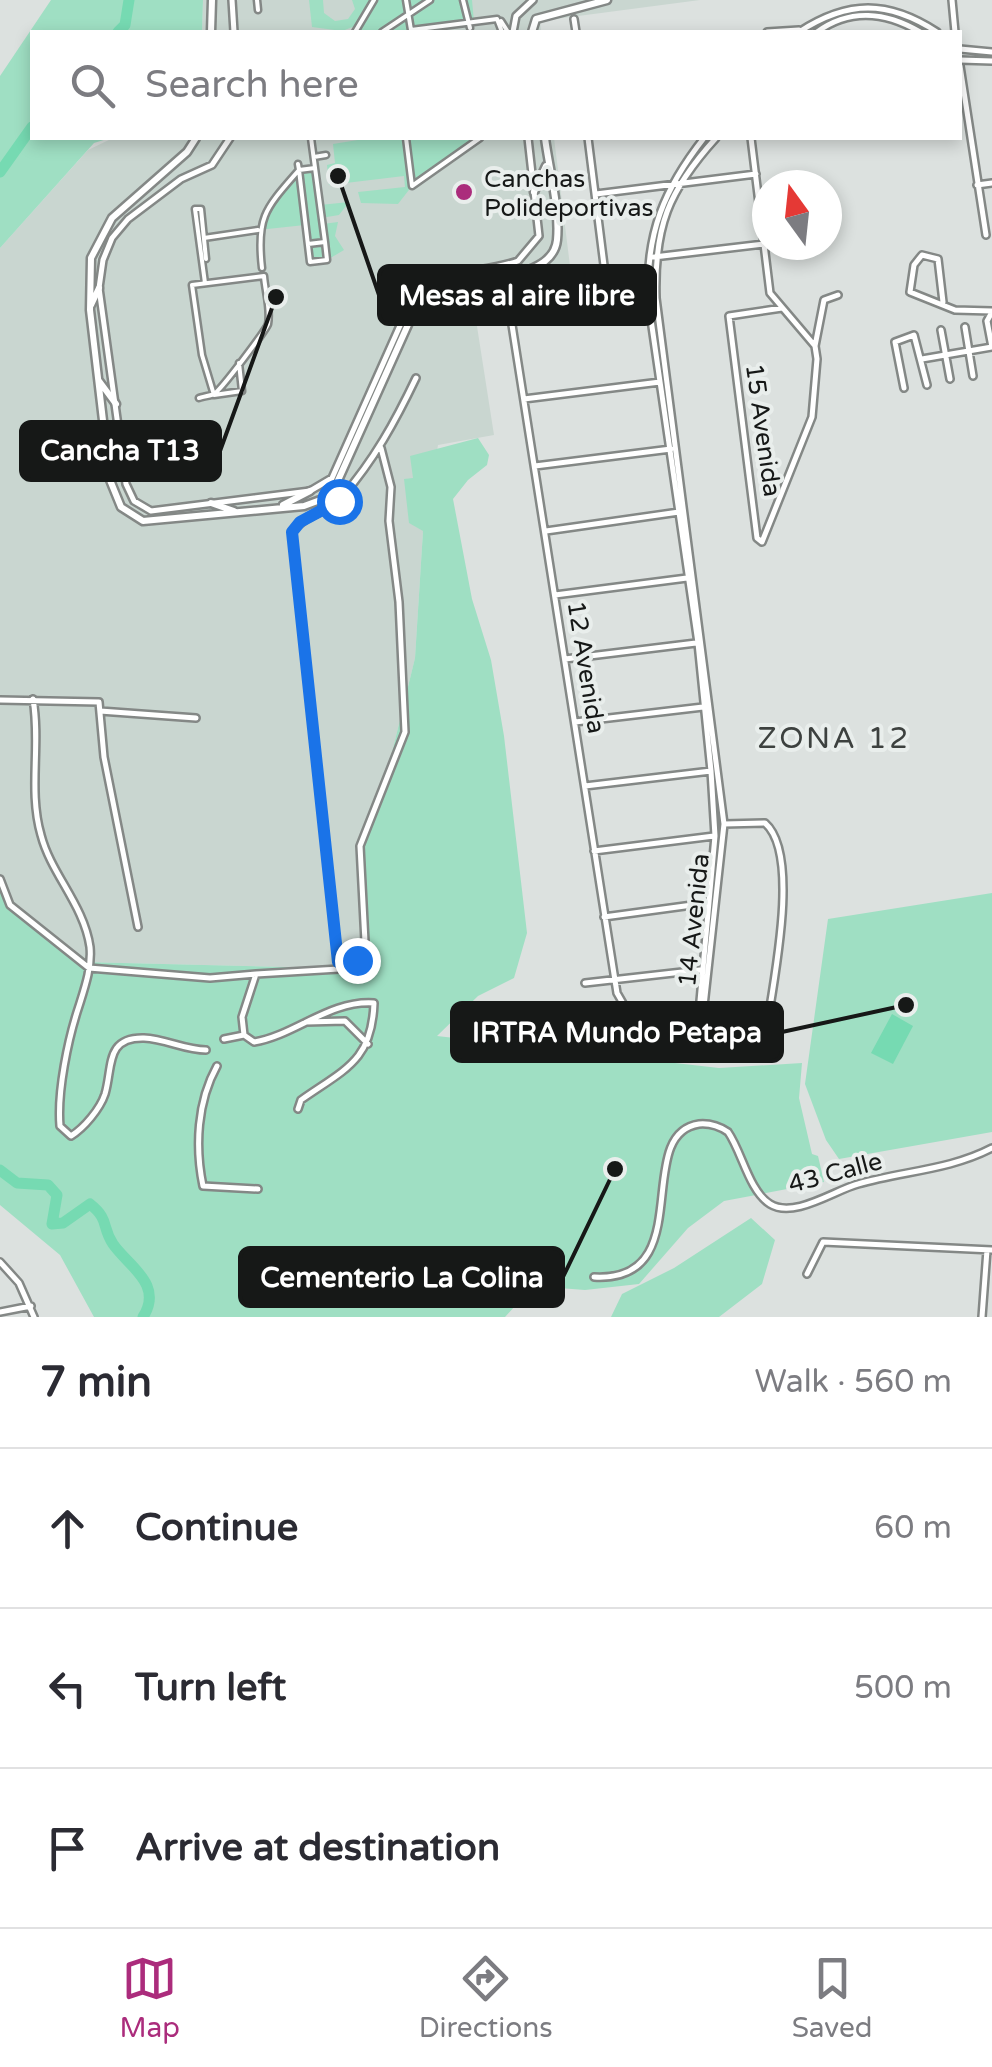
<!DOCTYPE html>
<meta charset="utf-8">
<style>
:root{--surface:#fff;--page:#f2f2f3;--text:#2b2b33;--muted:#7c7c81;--line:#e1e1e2;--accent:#ab2c7c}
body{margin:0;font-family:"Varela Round",sans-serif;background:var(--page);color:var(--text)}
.compass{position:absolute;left:752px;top:170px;width:90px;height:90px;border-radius:50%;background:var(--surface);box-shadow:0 5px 15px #0003;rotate:345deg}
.stop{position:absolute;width:30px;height:30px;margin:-22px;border:8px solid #1a73e8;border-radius:50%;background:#fff}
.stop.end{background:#1a73e8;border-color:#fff;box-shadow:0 2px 10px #0008}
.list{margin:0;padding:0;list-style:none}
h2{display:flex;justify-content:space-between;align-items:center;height:130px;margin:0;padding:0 40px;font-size:42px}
h2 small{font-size:32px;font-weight:400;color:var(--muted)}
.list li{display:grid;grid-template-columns:65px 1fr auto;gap:30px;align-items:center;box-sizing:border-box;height:160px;padding:0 40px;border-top:2px solid var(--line)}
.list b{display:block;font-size:38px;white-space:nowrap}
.list em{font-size:32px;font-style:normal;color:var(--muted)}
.icon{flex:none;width:55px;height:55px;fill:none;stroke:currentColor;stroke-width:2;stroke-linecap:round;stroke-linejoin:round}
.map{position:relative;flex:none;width:992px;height:1317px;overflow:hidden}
.search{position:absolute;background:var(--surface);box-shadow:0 5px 15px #0003;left:30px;right:30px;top:30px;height:110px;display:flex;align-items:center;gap:25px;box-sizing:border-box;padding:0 35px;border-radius:0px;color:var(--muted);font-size:38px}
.sheet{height:610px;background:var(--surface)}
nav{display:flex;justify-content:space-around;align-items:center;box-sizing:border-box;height:140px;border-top:2px solid var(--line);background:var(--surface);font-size:28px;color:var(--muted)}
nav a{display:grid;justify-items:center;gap:5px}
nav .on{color:var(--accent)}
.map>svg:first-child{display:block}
.built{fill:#c9d6d0}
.green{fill:#9fdfc3}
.water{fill:#76dab2}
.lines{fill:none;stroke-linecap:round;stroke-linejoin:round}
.river{stroke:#76dab2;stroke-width:11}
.pedestrian-casing{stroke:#848886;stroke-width:9}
.minor-casing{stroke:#848886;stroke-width:10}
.tertiary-casing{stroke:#848886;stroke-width:11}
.pedestrian{stroke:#fff;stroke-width:4}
.minor{stroke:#fff;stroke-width:5}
.tertiary{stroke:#fff;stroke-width:6}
.route{stroke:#1a73e8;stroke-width:12}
.poi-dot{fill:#ab2c7c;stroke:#e9eeec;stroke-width:4}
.labels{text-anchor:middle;stroke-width:8;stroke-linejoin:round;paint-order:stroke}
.poi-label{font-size:25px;fill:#161817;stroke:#e9eeec;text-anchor:start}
.street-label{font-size:25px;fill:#161817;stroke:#e9eeec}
.quarter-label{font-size:30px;letter-spacing:2.5px;fill:#3d413f;stroke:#e9eeec}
.leader{fill:none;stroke:#161817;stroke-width:4}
.callout-dot{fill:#161817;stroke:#e9eeec;stroke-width:4}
.callout{fill:#161817;stroke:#161817;stroke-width:4}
.callout-label{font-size:28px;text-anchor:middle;font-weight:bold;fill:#fff}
</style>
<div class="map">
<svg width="992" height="1317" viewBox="0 0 992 1317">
<rect width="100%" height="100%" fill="#dce1df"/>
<path class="built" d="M 203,0 L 700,0 L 540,21 L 541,32 L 202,32 Z
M 113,138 L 554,138 L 571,274 L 471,288 L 494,435 L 438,445 L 423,531 L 415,658 L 389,765 L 363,829 L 366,969 L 81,962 L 21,920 L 0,892 L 0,248 L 88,150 Z"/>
<path class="green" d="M 51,0 L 203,0 L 202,32 L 32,32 L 32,138 L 110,138 L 94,143 L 0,248 L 0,76 Z
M 309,0 L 323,0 L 324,13 L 335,21 L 348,19 L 355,9 L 352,0 L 472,0 L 474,22 L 414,32 L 353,32 L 358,25 L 342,31 L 312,27 Z
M 370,138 L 480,138 L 412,186 L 398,204 L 361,203 L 358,192 L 405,187 L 404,176 L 329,185 L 327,165 L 335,163 L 333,144 Z
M 315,168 L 320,205 L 349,202 L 339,215 L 321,218 L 323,224 L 338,222 L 335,236 L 344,250 L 327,260 L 310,262 L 305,225 L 258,230 L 264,211 L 299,170 Z
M 478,438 L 489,455 L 487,465 L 468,480 L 453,499 L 472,599 L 491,660 L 504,736 L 527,933 L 514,978 L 478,996 L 437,1036 L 719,1068 L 802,1063 L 799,1098 L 812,1154 L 818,1156 L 824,1182 L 724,1201 L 688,1228 L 639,1284 L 585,1290 L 533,1286 L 505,1317 L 94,1317 L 60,1255 L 0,1205 L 0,892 L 21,920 L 81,962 L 365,969 L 363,829 L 389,765 L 415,658 L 423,531 L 409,523 L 404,479 L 413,478 L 410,456 Z
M 992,893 L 992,1132 L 839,1159 L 826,1140 L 805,1084 L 828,919 Z
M 751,1218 L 775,1240 L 762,1284 L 719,1317 L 611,1317 L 622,1294 L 674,1268 Z"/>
<path class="water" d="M 892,1014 L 913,1026 L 893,1064 L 871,1053 Z"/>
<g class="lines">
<path class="river" d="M 118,32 L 125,25 L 129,0
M 0,172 L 32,127
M 0,1170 L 17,1183 L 48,1185 L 57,1195 L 52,1224 L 63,1223 L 90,1204 C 110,1220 101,1226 113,1244 C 128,1266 164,1284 143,1317"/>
<defs>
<path id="pedestrian" d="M 257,0 L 258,10
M 406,0 L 411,30 L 497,19 L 502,32
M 463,0 L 470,28
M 501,21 L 508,32
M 355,32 L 374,0
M 382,32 L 430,0
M 406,138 L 412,186 L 480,138
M 314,157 L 326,155
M 315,168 L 299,170 L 310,262 L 327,260 L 325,242
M 204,238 L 258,230
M 308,244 L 325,242 L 311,138
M 262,268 C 256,216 266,208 299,170 L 298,164
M 205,283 L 195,209 L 201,209 L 206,259
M 199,398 C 201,397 213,395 214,394 C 221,390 266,330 268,324 C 271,309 265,291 264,276 L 192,285 L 202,355 L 214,395 L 242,391 L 239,363"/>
<path id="minor" d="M 232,0 L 234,32
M 952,0 L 955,32
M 574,19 L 576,32
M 513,32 L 516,16 L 533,0
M 767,32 L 799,30
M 799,32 C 848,0 888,0 937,32
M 817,32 C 850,8 886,12 920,32
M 960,49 L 992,52
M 960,60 L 992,61
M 960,66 L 986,235
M 230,138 L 212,165 L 181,179 L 128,219 L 112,238 L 103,260 L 99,288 L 126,484 L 134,501 L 151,511 L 310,491 L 332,478 L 415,292 C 446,267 481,274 518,261 L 539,236 L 528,138
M 588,138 L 609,305
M 751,138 L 770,293 L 815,346 L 817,359 L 812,417 L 762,542 L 757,538 L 729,316 L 782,308
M 977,185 L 992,183
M 596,194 L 756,174
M 654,257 L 764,244
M 656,298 L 515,319 L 512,325 L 617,993 L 632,1019 C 662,1040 684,1033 704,1006 L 724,824 L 656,298 C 654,227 668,191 716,138
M 943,302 L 938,259 L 922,255 L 914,265 L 910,292 L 955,310 L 992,311
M 965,327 L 973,376
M 941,330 L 950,379
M 815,346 L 824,300 L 838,295
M 992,347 L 987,321 L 992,312
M 922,359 L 992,347
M 904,388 L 895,342 L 914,335 L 927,385
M 524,399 L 660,382
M 535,466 L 671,449
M 546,531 L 679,512
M 555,595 L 687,578
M 565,659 L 696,643
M 33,699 C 41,745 28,790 41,835 C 51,874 84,905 90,947 C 92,967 85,987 79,1006 C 68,1039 57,1092 60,1126 L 71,1136 C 84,1128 100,1109 105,1094 C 113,1067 105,1037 144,1038 C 166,1039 185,1050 206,1050
M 0,700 L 99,702 L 104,757 L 138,927
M 100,711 L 196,718
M 575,722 L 703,707
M 585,786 L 711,771
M 724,824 L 765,823 C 803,856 770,997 764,1045
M 594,851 L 714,836
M 0,879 L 10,905 L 89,968 L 210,978 L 256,974
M 604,917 L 707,903
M 338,962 L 366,961 L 360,846 L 405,732 L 399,602 L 389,521 L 391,487 L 381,448
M 585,983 L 700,970
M 699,1012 L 715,836 L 711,771 L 698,643 L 648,299 C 646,233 664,189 704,138
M 306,1022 L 345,1021 L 368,1044
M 244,1035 L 254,1042 C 296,1035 329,1000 374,1003 C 372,1061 345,1069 301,1100 L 298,1109
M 224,1039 L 244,1035 L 242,1017 L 256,974 L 339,969 L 292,532 C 305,514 329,513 342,497 C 374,460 395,422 416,378
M 217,1066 C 197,1102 195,1147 203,1186 L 258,1189
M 0,1262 L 19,1283 L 34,1317
M 807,1274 L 823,1242 L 992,1250
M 594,1277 C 700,1283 631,1134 699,1124 C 710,1123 719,1126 728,1132 C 742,1152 749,1191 770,1204 C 794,1219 835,1190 858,1184 C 903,1171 950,1170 992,1148
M 0,1312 L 31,1306
M 982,1317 L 987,1250"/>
<path id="tertiary" d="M 211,32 L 212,0
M 532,32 L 536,19 L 607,0
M 196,138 L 187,152 L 112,218 L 91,258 L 90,310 L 110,480 L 121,507 L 143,521 L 304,506 L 331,496 L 420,298 C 458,272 552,287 557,240 C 560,208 549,169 545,138
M 534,192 L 546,166
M 91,305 L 99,288
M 99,381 L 116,404
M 211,503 L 234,511
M 283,505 L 310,491"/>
</defs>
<use href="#pedestrian" class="pedestrian-casing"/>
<use href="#minor" class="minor-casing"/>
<use href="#tertiary" class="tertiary-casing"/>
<use href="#pedestrian" class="pedestrian"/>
<use href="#minor" class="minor"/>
<use href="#tertiary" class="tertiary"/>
</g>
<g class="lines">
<path class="route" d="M 339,501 L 300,522 L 292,532 L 338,962 L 357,960"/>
</g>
<circle class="poi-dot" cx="464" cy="192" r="10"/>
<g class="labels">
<g class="poi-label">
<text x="484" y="187">Canchas<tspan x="484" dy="29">Polideportivas</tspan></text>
</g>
<g class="street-label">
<text transform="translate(764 430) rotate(82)" y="9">15 Avenida</text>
<text transform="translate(587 667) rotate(81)" y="9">12 Avenida</text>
<text transform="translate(693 920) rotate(-84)" y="9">14 Avenida</text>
<text transform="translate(835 1172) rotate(-15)" y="9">43 Calle</text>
</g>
<g class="quarter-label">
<text x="834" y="748">ZONA 12</text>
</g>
</g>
<path class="leader" d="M338 176L379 295M276 297L220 451M906 1005L782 1032M615 1169L563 1277"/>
<g class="callout-dot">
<circle cx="338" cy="176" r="10"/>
<circle cx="276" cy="297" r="10"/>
<circle cx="906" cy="1005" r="10"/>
<circle cx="615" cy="1169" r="10"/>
</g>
<g class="callout">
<rect x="379" y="266" width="276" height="58" rx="10"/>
<rect x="21" y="422" width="199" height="58" rx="10"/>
<rect x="452" y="1003" width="330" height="58" rx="10"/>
<rect x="240" y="1248" width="323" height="58" rx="10"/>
</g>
<g class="callout-label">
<text x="517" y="305">Mesas al aire libre</text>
<text x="120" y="460">Cancha T13</text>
<text x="617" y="1042">IRTRA Mundo Petapa</text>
<text x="402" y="1287">Cementerio La Colina</text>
</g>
</svg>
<svg class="compass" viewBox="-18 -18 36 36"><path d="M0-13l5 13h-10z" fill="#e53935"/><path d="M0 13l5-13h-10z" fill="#7c7c81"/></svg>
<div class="stop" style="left:339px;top:501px"></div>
<div class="stop end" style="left:357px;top:960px"></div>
<div class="search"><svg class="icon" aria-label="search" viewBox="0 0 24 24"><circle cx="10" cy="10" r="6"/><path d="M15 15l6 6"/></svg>Search here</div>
</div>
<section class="sheet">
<h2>7 min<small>Walk · 560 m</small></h2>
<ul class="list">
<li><svg class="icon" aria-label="ahead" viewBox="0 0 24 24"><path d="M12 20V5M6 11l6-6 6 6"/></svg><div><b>Continue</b></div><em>60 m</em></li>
<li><svg class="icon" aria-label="left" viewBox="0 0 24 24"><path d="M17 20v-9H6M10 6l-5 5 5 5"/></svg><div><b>Turn left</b></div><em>500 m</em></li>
<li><svg class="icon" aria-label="arrive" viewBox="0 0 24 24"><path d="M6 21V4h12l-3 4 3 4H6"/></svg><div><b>Arrive at destination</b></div></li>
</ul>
</section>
<nav>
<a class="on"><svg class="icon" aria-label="map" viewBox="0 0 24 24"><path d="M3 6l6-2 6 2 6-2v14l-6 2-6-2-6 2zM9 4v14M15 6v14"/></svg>Map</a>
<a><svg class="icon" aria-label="directions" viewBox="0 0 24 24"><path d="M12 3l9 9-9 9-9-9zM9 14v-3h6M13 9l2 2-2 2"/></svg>Directions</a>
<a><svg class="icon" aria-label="saved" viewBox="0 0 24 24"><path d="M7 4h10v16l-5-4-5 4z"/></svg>Saved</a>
</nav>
